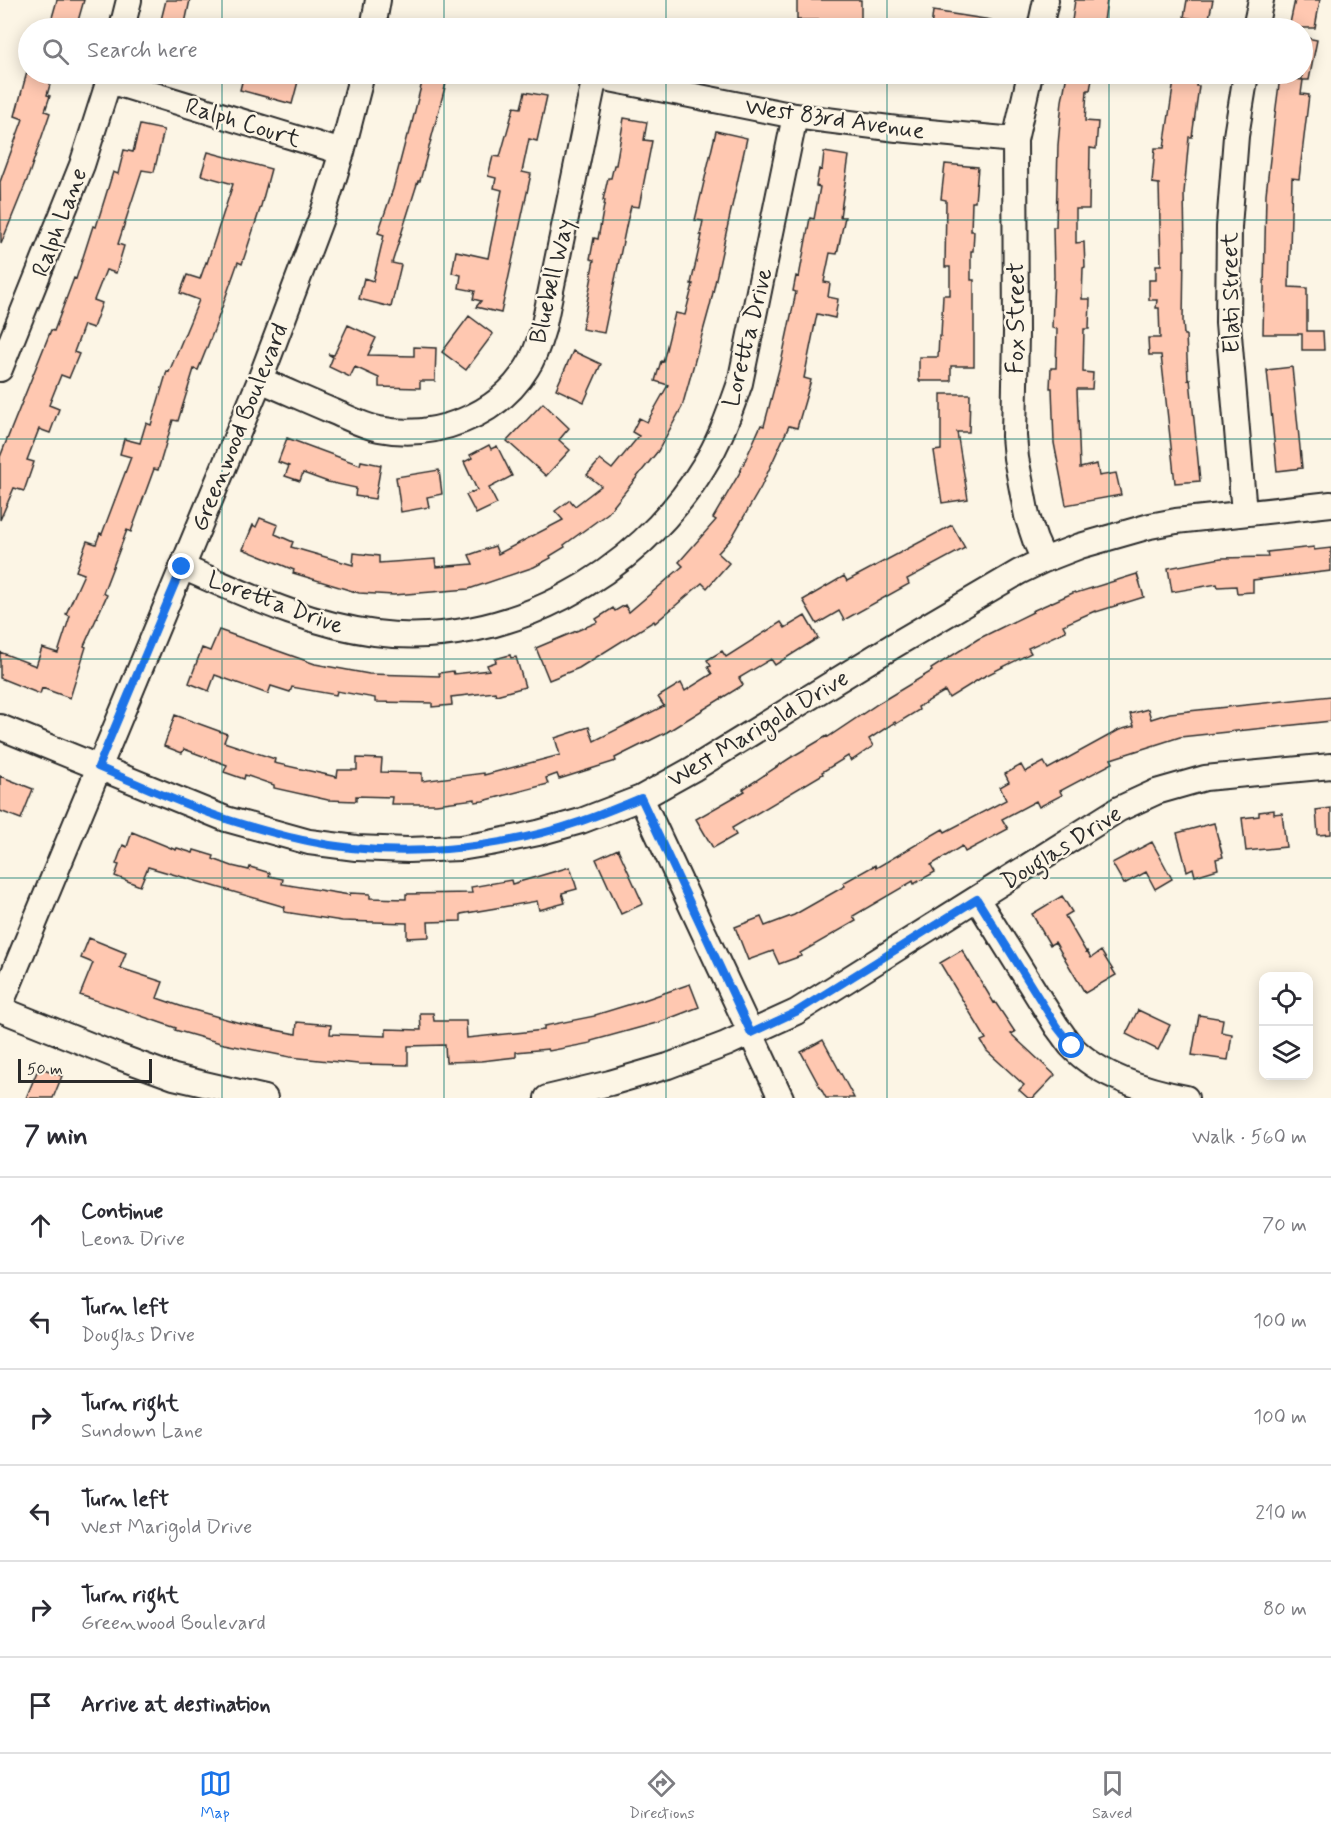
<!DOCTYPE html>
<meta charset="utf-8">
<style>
:root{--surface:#fff;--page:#f7f7f7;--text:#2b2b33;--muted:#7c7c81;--line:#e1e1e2;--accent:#1a73e8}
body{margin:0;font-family:Mynerve,sans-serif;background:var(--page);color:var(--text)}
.controls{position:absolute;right:18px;bottom:18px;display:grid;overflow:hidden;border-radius:12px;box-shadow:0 3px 15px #0003}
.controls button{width:54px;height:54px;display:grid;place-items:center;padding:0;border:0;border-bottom:2px solid var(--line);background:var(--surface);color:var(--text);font:30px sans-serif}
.scale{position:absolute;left:18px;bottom:15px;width:134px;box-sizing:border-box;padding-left:6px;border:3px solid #2b2b2b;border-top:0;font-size:16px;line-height:21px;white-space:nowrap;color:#2b2b2b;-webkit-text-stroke:4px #fcf5e5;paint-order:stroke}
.stop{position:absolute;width:18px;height:18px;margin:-14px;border:4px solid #1a73e8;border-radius:50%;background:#fff}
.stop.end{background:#1a73e8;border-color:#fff;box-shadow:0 2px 6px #0008}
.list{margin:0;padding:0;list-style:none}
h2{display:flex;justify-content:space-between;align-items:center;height:78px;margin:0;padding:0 24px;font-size:26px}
h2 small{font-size:20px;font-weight:400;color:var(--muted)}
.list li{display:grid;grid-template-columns:39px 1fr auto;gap:18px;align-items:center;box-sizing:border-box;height:96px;padding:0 24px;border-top:2px solid var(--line)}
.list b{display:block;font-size:22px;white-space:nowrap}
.list p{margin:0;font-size:20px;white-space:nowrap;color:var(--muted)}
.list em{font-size:20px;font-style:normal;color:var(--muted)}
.icon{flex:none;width:33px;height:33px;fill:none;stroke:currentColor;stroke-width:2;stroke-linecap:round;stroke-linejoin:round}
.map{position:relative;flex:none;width:1331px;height:1098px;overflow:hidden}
.search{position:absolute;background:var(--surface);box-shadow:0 3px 15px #0003;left:18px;right:18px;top:18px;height:66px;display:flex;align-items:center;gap:15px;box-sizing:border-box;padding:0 21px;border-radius:33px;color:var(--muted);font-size:22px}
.sheet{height:654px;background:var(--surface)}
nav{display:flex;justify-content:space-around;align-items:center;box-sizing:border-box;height:84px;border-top:2px solid var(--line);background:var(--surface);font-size:16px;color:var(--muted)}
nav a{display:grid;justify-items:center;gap:3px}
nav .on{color:var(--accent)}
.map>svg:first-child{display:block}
.building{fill:#ffc8b1;stroke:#2b2b2b;stroke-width:1.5}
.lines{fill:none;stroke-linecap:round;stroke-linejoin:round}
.minor-casing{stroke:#2b2b2b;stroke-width:28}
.minor{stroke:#fcf5e5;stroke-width:24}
.route{stroke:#1a73e8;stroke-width:8}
.grid{fill:none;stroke:#0f766e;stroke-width:1.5;stroke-opacity:0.55}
.labels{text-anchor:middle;stroke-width:5;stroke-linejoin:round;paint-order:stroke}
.street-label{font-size:24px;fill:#2b2b2b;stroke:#fcf5e5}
</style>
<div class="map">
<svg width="1331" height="1098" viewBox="0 0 1331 1098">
<rect width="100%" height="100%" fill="#fcf5e5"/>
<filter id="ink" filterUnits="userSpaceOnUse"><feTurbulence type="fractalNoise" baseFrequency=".0167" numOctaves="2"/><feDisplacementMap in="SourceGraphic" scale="12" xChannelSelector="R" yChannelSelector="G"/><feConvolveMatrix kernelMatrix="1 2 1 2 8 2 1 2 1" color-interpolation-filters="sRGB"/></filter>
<g filter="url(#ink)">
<path class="building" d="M 57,0 L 84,0 L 76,28 L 49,28 Z
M 166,0 L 190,0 L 184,28 L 159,28 Z
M 797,0 L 861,0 L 861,20 L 842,20 L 842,28 L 827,28 L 827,20 L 797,20 Z
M 1075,0 L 1107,0 L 1103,28 L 1071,28 Z
M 1187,0 L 1213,0 L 1208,22 L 1184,17 Z
M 1295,0 L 1320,0 L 1315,28 L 1289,28 Z
M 933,11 L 991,20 L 991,28 L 931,28 Z
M 1302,37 L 1317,40 L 1309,80 L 1303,80 L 1301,94 L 1309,95 L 1299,179 L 1292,178 L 1289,287 L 1307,288 L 1307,331 L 1323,331 L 1324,350 L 1302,350 L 1302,334 L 1263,334 L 1266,194 L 1275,115 L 1280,77 L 1302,80 Z
M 27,72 L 28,74 L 52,78 L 47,95 L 50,96 L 45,111 L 50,113 L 27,180 L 1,244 L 0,182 L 23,119 L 15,116 Z
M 244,74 L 300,74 L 292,104 L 240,90 Z
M 424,74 L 437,74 L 448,76 L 420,181 L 418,181 L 392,263 L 401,265 L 391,307 L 359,299 L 364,278 L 373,281 L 384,235 L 378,233 L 393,189 L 407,135 L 409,135 Z
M 1067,74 L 1093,74 L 1090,90 L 1087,90 L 1085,121 L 1098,122 L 1096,149 L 1090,148 L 1089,209 L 1076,209 L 1076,243 L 1084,242 L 1085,267 L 1083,268 L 1082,299 L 1090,299 L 1089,329 L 1084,329 L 1083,372 L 1093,373 L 1092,389 L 1077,389 L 1080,468 L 1097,464 L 1099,476 L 1116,473 L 1121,495 L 1066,505 L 1054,443 L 1052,388 L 1050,388 L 1051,368 L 1056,368 L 1057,329 L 1052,328 L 1054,276 L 1053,227 L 1056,227 L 1058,145 L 1062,101 Z
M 1175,74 L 1198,74 L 1196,86 L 1199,86 L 1192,137 L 1189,137 L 1184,193 L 1185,250 L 1184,250 L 1183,321 L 1184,335 L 1186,335 L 1188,380 L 1190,379 L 1200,481 L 1175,483 L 1161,355 L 1149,355 L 1148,338 L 1160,338 L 1159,308 L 1156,308 L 1157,300 L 1149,300 L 1149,280 L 1156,280 L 1156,265 L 1161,265 L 1159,184 L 1152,183 L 1155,148 L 1164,148 Z
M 525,92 L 547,96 L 537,141 L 529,139 L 522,172 L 531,174 L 501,313 L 476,307 L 481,301 L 473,299 L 475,291 L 459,288 L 461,275 L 452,273 L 456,251 L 488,258 L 502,190 L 494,188 L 496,178 L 488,176 L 493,156 L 500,157 L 514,107 L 521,108 Z
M 624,118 L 647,122 L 644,140 L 652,141 L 639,207 L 631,206 L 627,222 L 604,333 L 582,329 L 592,276 L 591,275 L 594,260 L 590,259 L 594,238 L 598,239 L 605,200 L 603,200 L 608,178 L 611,178 L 614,165 L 616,165 Z
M 140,125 L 164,130 L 154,172 L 142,170 L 118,244 L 124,246 L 116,273 L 106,270 L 94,300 L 102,303 L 93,328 L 84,325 L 74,352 L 79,354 L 69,378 L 61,375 L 49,405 L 59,409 L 50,433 L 39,429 L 27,460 L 34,462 L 24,491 L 14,488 L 0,520 L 0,457 L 51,330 L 54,331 L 74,278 L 76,279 L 93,226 L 96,227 L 113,172 L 118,174 L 124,150 L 133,152 Z
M 716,131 L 747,138 L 710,306 L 682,407 L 658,451 L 608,513 L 564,545 L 565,547 L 550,556 L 551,558 L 534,567 L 469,589 L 394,595 L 359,593 L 293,573 L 294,570 L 243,549 L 253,525 L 256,527 L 260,518 L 278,525 L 275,534 L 293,542 L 291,547 L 353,565 L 354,553 L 379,556 L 379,563 L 435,559 L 436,567 L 473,564 L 469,555 L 495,546 L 498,554 L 563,520 L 555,511 L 570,500 L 575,506 L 601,486 L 587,475 L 600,460 L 612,469 L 639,436 L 632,432 L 639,418 L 647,422 L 668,385 L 655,381 L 661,361 L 663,362 L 675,313 L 685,315 L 693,284 L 691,284 L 702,235 L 700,235 L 703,221 L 695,220 Z
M 208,152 L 271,169 L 261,206 L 242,264 L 238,262 L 214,330 L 198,370 L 194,369 L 178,421 L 173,420 L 158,470 L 154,469 L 131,532 L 127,530 L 103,593 L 107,595 L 84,646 L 86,647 L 70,698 L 42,688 L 40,694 L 0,678 L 0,652 L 36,666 L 42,648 L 58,653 L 70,616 L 66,614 L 84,574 L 76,571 L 87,541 L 96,544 L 100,533 L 102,534 L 131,457 L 120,454 L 124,439 L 140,443 L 146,423 L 151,425 L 167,371 L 169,372 L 199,300 L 180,293 L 187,275 L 200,279 L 206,262 L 207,263 L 233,184 L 201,175 Z
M 824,152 L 849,156 L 840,217 L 845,217 L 837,254 L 830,253 L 824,282 L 830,283 L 828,297 L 838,299 L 835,318 L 817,314 L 804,378 L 811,380 L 797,428 L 789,426 L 761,487 L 731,539 L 718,553 L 729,563 L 707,588 L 702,583 L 655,623 L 654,621 L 579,668 L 549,680 L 536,648 L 598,622 L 596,619 L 613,608 L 615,611 L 625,605 L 629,612 L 683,566 L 679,562 L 716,520 L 713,518 L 739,474 L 761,425 L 764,426 L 782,358 L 796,292 L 793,291 L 796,276 L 799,277 L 810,218 L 814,219 L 820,187 L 816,186 L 819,169 L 822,170 Z
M 945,164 L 978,167 L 975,202 L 972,202 L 971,231 L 974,231 L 973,251 L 971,251 L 971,280 L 974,280 L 974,366 L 951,366 L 951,381 L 919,381 L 919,357 L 938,357 L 939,336 L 941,336 L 943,295 L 950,295 L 950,267 L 945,267 L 946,200 L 941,199 Z
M 469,316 L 493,334 L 466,370 L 442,352 Z
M 348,325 L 376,338 L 368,355 L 414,356 L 414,347 L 436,348 L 435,381 L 420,381 L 420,388 L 379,387 L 379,378 L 355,367 L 350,377 L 329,367 L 333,357 L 328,354 L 334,355 Z
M 573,351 L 601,364 L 584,402 L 556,389 Z
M 1292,367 L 1302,468 L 1277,471 L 1267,370 Z
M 941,394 L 970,394 L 969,432 L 957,432 L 968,499 L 942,503 L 934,451 L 941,450 Z
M 543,403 L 569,428 L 559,440 L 570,450 L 546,476 L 507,441 Z
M 287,438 L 360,465 L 361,461 L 381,465 L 375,499 L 355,496 L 356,488 L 328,482 L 303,473 L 300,481 L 285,476 L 289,466 L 278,462 Z
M 489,445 L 491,449 L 497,446 L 512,476 L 489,488 L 497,504 L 476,514 L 466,495 L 477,490 L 464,462 L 472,458 L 470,455 Z
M 439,470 L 442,494 L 427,497 L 429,507 L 401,512 L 396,477 Z
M 952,525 L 965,548 L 907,579 L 909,584 L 844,620 L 839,611 L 817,624 L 803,600 L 844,576 L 847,581 Z
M 1314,547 L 1314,550 L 1331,548 L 1331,571 L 1253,580 L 1253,592 L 1237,593 L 1236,586 L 1218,587 L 1217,584 L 1172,592 L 1168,568 L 1221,558 L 1268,557 L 1267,552 Z
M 1137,574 L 1144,597 L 1096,612 L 1095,611 L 1063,625 L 1066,631 L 1028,648 L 1031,653 L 981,678 L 949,698 L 945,691 L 918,707 L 919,710 L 896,724 L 895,722 L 869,739 L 873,746 L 851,761 L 848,756 L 822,772 L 823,774 L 732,828 L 736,835 L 713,848 L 696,819 L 745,791 L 743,789 L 790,758 L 827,736 L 828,737 L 879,703 L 932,671 L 931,669 L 978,639 L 1033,612 L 1032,611 L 1075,592 L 1076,593 Z
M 805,616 L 818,638 L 775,665 L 771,659 L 739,678 L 743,685 L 667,732 L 615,758 L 616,761 L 559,779 L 557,774 L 546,778 L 548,784 L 483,801 L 475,802 L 475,799 L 436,804 L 391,804 L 392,797 L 356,796 L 356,801 L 328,800 L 274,788 L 274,785 L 245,775 L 244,779 L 224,772 L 227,765 L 184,749 L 182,753 L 164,746 L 175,715 L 227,734 L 224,742 L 275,759 L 274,763 L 337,777 L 338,770 L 357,770 L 357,758 L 382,759 L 381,772 L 422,773 L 422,781 L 484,773 L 484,775 L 560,755 L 555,738 L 589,727 L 594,741 L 664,706 L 658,697 L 681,683 L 685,691 L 712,674 L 708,667 L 711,666 L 707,660 L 722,651 L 726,657 L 781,622 L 785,628 Z
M 219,630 L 315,664 L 369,674 L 440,676 L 439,673 L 453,671 L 454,674 L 489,670 L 487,665 L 496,662 L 495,659 L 510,655 L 511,658 L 516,657 L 525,687 L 496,695 L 495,692 L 451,697 L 452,705 L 432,707 L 432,703 L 375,702 L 375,698 L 337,691 L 336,695 L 292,687 L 290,692 L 271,686 L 268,694 L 215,675 L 209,691 L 189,683 L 202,648 L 210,651 Z
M 1331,696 L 1331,721 L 1180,737 L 1111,759 L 1113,763 L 1060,791 L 1062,795 L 1039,807 L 1036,801 L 1002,819 L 1008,829 L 965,852 L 962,846 L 931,865 L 935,872 L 914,884 L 913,881 L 853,916 L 856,921 L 800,953 L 801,956 L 779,964 L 773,951 L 748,960 L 735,927 L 761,917 L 765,926 L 794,915 L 845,886 L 843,883 L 875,865 L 876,868 L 943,829 L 945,832 L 1006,800 L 1000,787 L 1009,782 L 1005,774 L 1021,765 L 1025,772 L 1044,762 L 1048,769 L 1119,730 L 1134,726 L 1130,714 L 1148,709 L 1151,719 L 1170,713 Z
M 0,776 L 33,789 L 21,819 L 0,811 Z
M 1331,808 L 1331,834 L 1318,835 L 1316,810 Z
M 1274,810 L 1274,814 L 1282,813 L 1286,847 L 1246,851 L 1242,818 L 1259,816 L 1259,812 Z
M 1214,823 L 1223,857 L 1216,859 L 1218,869 L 1195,876 L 1193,868 L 1187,871 L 1177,833 Z
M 132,832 L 176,850 L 177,848 L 193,853 L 194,850 L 214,856 L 213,859 L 232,866 L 249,870 L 250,867 L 270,873 L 269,876 L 283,879 L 282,884 L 350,895 L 350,893 L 370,894 L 370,898 L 406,899 L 406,894 L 472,893 L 471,887 L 511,880 L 512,884 L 570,867 L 577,889 L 562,893 L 565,903 L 539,910 L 537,901 L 461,914 L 461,921 L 428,922 L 429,937 L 407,938 L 407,923 L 342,921 L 284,912 L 285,907 L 148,867 L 140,886 L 115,876 L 119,865 L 116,864 L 123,845 L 127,847 Z
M 1152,842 L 1172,879 L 1155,889 L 1146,872 L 1124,884 L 1112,863 Z
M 618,849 L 643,904 L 621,914 L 596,859 Z
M 1062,896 L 1072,912 L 1065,916 L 1086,952 L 1087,951 L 1091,958 L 1101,951 L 1116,975 L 1085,993 L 1055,942 L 1050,945 L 1032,914 Z
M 89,938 L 126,953 L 120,968 L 163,982 L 157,998 L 183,1007 L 240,1023 L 296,1034 L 297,1022 L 331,1025 L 330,1034 L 386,1036 L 386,1029 L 421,1030 L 420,1013 L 433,1013 L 434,1021 L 466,1021 L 467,1038 L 544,1030 L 544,1026 L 595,1016 L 595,1015 L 644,1000 L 690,984 L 699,1007 L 660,1022 L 591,1041 L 591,1043 L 549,1051 L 548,1049 L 516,1052 L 516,1057 L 481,1061 L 446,1062 L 445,1045 L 408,1046 L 408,1065 L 358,1064 L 290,1057 L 224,1044 L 175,1030 L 176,1028 L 80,995 L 93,963 L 81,958 Z
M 962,950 L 994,1003 L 995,1002 L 1015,1032 L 1011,1034 L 1055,1075 L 1033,1098 L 1028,1098 L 1019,1090 L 1024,1085 L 987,1051 L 981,1041 L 986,1039 L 940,963 Z
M 1138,1010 L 1170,1025 L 1158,1050 L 1126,1034 Z
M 1199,1015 L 1223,1019 L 1221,1032 L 1232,1034 L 1228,1060 L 1192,1055 Z
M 823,1040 L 854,1098 L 826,1098 L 801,1052 Z
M 39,1067 L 62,1076 L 53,1098 L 26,1098 Z"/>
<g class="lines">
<defs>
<path id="minor" d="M 122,28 L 129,0
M 373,28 L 378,0
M 1040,28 L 1046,0
M 1255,28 L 1261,0
M 585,74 L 795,116 L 897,129 L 1015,140
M 1030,74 L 1015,140 L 1016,333 L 1014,436 L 1016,458 L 1027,516 L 1035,540 L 1044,560
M 109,81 L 342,152
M 0,369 L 82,165 L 111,74
M 260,380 C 284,390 308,401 332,411 C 347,417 363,426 379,429 C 434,440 498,416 527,368 C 535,356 539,343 543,329 L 595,76
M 1244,513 L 1228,323 L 1229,227 L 1236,136 L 1246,74
M 182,567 C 245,594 306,624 375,633 C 504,650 638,576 704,466 C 720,441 730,411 740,383 L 795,116
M 0,727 L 226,819 L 309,842 L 356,848 L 408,850 L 460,848 L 490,843 L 538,833 L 581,821 L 641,798 L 693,769 L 893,646 L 1019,572 L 1044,560 L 1080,546 L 1150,526 L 1176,521 L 1331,504
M 641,798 L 781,1098
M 977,899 L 1057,1027 C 1062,1033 1066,1040 1071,1046 C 1100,1077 1146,1090 1186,1098
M 0,1006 L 260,380 L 323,213 L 342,152 L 362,74
M 0,1009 L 117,1056 L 174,1077 L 265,1098
M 547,1098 L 610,1083 L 668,1066 L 726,1044 L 796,1012 L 1119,809 L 1156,792 L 1205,778 L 1331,766"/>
</defs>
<use href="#minor" class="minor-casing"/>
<use href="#minor" class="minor"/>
</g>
</g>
<g class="lines" filter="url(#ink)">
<path class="route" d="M 182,567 L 98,767 C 141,785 185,806 229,820 C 255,828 281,836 308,841 C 395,860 498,850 582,821 C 602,814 621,806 641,798 L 751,1033 L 796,1012 L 977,899 L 1057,1027 L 1072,1046"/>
</g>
<path class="grid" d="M 222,0 L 222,28M 444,0 L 444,28M 666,0 L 666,28M 887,0 L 887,28M 1109,0 L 1109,28M 222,74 L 222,1098M 444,74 L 444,1098M 666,74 L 666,1098M 887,74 L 887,1098M 1109,74 L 1109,1098M 0,220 L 1331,220M 0,439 L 1331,439M 0,659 L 1331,659M 0,878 L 1331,878"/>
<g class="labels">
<g class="street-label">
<text transform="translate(835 118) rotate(8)" y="8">West 83rd Avenue</text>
<text transform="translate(243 122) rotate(17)" y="8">Ralph Court</text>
<text transform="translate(59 222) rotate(-69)" y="8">Ralph Lane</text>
<text transform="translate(551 281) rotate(-77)" y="8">Bluebell Way</text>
<text transform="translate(1230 293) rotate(-91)" y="8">Elati Street</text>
<text transform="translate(1015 318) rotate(-90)" y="8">Fox Street</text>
<text transform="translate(747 337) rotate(-76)" y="8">Loretta Drive</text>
<text transform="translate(239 427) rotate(-68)" y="8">Greenwood Boulevard</text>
<text transform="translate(276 602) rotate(20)" y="8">Loretta Drive</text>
<text transform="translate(758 728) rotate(-31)" y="8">West Marigold Drive</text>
<text transform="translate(1061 847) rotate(-32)" y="8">Douglas Drive</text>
</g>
</g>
</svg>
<div class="controls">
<button><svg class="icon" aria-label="locate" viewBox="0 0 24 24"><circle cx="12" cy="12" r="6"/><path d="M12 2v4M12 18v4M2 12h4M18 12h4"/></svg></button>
<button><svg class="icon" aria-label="layers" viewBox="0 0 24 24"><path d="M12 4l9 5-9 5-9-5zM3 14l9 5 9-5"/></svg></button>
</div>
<div class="scale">50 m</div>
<div class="stop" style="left:1072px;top:1046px"></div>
<div class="stop end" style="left:182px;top:567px"></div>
<div class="search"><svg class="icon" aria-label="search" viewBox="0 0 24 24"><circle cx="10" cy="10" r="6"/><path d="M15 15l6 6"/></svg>Search here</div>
</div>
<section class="sheet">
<h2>7 min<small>Walk · 560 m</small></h2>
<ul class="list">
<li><svg class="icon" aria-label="ahead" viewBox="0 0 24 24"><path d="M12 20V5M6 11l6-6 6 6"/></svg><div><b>Continue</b><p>Leona Drive</p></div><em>70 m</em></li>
<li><svg class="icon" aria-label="left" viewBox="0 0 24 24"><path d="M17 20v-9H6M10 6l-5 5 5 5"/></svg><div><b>Turn left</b><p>Douglas Drive</p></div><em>100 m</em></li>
<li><svg class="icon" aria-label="right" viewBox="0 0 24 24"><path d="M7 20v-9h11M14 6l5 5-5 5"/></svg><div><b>Turn right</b><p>Sundown Lane</p></div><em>100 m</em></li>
<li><svg class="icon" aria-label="left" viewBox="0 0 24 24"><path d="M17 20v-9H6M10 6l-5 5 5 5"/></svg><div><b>Turn left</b><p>West Marigold Drive</p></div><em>210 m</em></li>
<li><svg class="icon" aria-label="right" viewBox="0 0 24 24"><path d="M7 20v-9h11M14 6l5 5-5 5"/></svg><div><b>Turn right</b><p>Greenwood Boulevard</p></div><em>80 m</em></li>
<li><svg class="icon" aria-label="arrive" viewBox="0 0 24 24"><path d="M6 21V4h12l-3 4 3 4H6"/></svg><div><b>Arrive at destination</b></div></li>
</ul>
</section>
<nav>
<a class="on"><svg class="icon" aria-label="map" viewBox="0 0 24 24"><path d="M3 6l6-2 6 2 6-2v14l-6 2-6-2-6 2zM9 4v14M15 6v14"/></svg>Map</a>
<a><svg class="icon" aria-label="directions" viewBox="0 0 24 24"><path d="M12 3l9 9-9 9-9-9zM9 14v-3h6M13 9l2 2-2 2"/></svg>Directions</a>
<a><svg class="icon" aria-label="saved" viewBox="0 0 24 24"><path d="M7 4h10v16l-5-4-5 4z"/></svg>Saved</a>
</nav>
